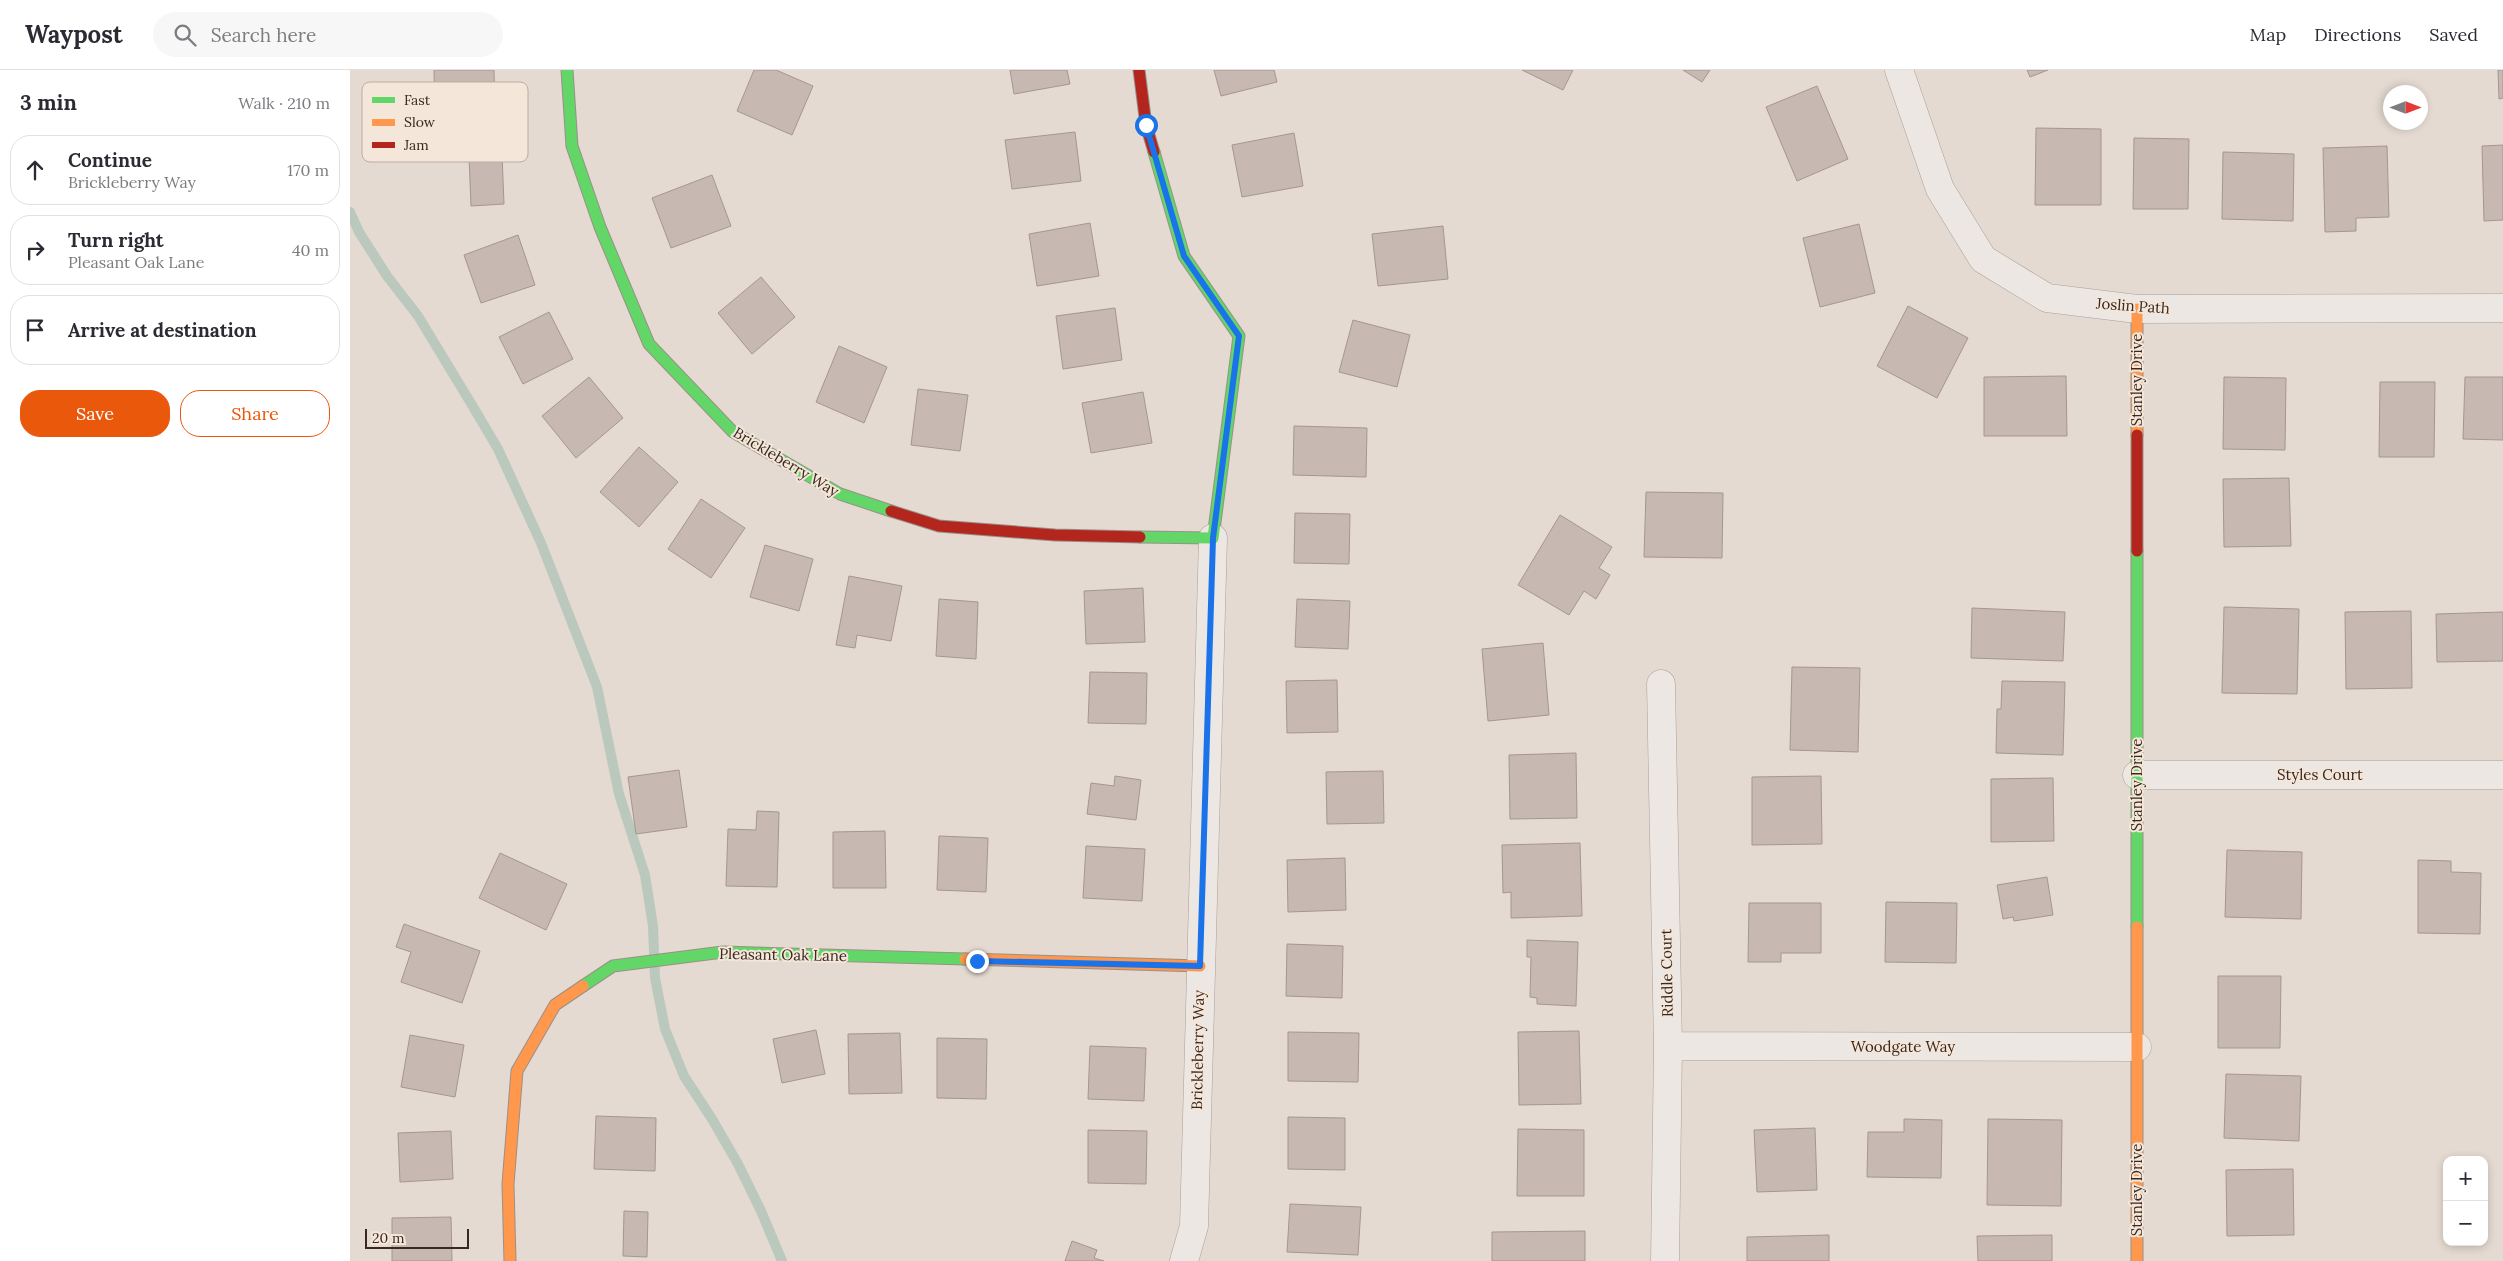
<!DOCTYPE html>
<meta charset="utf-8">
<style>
:root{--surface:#fff;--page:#f7f7f7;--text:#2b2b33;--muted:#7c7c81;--line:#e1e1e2;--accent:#ea580c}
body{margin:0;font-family:Lora,serif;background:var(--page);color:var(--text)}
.controls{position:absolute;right:15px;bottom:15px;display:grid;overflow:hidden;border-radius:10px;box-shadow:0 2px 8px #0003}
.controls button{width:45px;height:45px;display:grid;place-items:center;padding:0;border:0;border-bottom:1px solid var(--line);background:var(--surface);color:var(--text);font:25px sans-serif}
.compass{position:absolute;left:2033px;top:15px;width:45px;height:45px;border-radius:50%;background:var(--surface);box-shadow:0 2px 8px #0003;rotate:90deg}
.scale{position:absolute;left:15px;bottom:12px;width:104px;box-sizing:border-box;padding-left:5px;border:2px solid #392721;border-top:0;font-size:14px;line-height:18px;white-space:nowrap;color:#392721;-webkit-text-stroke:4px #f4e6d8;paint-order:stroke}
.stop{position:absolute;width:15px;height:15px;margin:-11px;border:4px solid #1a73e8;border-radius:50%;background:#fff}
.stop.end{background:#1a73e8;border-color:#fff;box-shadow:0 1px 5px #0008}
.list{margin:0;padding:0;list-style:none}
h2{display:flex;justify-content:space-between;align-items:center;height:65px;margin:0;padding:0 20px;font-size:21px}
h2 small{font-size:16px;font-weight:400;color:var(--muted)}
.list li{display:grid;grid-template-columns:32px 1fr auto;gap:15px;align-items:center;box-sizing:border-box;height:70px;margin:0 10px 10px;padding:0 10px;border:1px solid var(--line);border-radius:20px}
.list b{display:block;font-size:19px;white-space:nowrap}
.list p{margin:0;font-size:16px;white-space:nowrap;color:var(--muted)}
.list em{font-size:16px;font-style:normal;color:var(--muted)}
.actions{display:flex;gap:10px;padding:15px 20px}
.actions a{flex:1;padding:11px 0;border:1px solid var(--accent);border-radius:20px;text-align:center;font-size:18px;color:var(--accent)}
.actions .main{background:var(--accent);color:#fff}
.icon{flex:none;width:28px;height:28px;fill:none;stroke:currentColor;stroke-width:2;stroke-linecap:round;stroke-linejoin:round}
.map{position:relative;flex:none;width:2153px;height:1191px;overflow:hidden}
header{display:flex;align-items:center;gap:30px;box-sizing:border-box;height:70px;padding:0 25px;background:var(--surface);border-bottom:1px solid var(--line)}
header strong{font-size:24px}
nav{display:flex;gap:28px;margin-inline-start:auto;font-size:18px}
.search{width:350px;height:45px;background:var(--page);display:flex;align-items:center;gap:12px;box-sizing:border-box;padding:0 18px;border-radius:28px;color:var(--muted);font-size:19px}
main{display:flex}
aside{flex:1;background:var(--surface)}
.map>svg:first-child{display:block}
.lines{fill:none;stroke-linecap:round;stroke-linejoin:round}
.stream{stroke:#bbc8bd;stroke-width:10}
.building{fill:#c8b8b2;stroke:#a49690}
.street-casing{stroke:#aaa099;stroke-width:29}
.fast-casing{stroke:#9a9089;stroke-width:13}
.slow-casing{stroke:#9a9089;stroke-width:13}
.jam-casing{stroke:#9a9089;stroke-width:13}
.street{stroke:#ece7e2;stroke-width:28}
.fast{stroke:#63d668;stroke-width:11}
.slow{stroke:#ff974d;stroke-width:11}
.jam{stroke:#b3261e;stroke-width:11}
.route{stroke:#1a73e8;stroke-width:6}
.labels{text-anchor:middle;stroke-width:4;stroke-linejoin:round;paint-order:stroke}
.street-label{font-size:15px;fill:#392721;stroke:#f4e6d8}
.key{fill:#f4e6d8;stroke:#bcada1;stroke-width:1}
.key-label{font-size:14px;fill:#392721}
</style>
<header>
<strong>Waypost</strong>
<div class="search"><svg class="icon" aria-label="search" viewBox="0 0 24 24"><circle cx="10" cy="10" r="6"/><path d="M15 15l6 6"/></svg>Search here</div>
<nav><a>Map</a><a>Directions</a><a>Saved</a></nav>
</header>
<main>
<aside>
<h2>3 min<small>Walk · 210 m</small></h2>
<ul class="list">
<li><svg class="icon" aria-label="ahead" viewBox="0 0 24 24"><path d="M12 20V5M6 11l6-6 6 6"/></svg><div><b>Continue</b><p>Brickleberry Way</p></div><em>170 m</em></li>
<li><svg class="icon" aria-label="right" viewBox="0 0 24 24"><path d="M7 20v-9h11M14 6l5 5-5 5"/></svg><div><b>Turn right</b><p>Pleasant Oak Lane</p></div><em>40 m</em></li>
<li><svg class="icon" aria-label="arrive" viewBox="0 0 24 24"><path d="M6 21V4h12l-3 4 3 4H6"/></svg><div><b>Arrive at destination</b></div></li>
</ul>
<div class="actions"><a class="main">Save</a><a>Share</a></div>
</aside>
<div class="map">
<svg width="2153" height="1191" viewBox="0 0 2153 1191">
<rect width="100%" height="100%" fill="#e4dad1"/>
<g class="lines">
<path class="stream" d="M 0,142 L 9,162 L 37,206 L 68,246 L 122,335 L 148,379 L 191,473 L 247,617 L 269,724 L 295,805 L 303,856 L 305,908 L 315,959 L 334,1006 L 362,1049 L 388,1094 L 411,1141 L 432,1191"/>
</g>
<path class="building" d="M 84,0 L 144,0 L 145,45 L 85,47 Z
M 404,0 L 426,0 L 463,16 L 442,65 L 387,41 Z
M 660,0 L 717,0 L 720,14 L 664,24 Z
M 864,0 L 924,0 L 927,12 L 871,26 Z
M 1172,0 L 1223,0 L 1213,20 Z
M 1333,0 L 1360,0 L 1352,12 Z
M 1677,0 L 1698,0 L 1680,7 Z
M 2148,0 L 2153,0 L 2153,28 L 2149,29 Z
M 1467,16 L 1498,89 L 1447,111 L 1416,37 Z
M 1686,58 L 1751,59 L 1751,135 L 1685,135 Z
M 725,62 L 731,111 L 662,119 L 655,70 Z
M 944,63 L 953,116 L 892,127 L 882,75 Z
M 1784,68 L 1839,69 L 1838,139 L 1783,139 Z
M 2153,75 L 2153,150 L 2134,151 L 2132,76 Z
M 2037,76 L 2039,147 L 2006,148 L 2006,161 L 1975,162 L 1973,78 Z
M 1873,82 L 1944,84 L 1943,151 L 1872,149 Z
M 152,85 L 154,134 L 121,136 L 119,86 Z
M 362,105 L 381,156 L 321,178 L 302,128 Z
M 740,153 L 749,206 L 687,216 L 679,164 Z
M 1509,154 L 1525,223 L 1470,237 L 1453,168 Z
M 1093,156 L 1098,209 L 1028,216 L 1022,164 Z
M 168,165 L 185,215 L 131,233 L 114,185 Z
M 411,207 L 445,247 L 402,284 L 368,243 Z
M 1558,236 L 1618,268 L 1587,328 L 1527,296 Z
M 765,238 L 772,290 L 713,299 L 706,246 Z
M 199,242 L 223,289 L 173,314 L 149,267 Z
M 1003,250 L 1060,265 L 1047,317 L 989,302 Z
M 489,276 L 537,297 L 514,353 L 466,332 Z
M 1716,306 L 1717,366 L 1634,366 L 1634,307 Z
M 239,307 L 273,348 L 226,388 L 192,346 Z
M 1874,307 L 1936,308 L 1935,380 L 1873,379 Z
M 2115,307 L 2153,307 L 2153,370 L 2113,369 Z
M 2030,312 L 2085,312 L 2084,387 L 2029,387 Z
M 568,319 L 618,325 L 610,381 L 561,375 Z
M 793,322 L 802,373 L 741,383 L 732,333 Z
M 944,356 L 1017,358 L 1016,407 L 943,405 Z
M 289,377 L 328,412 L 289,457 L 250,422 Z
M 1939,408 L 1941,476 L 1874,477 L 1873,409 Z
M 1296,422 L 1373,423 L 1372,488 L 1294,487 Z
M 351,429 L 395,458 L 361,508 L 318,479 Z
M 945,443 L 1000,444 L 999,494 L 944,493 Z
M 1210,445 L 1262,477 L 1249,498 L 1260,505 L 1246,529 L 1234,521 L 1219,545 L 1168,515 Z
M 415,475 L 463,489 L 449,541 L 400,527 Z
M 499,506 L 552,516 L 541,571 L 507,565 L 505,578 L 486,575 Z
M 793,518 L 795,572 L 736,574 L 734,521 Z
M 589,529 L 628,532 L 626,589 L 586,586 Z
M 947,529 L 1000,531 L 998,579 L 945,577 Z
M 1874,537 L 1949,539 L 1947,624 L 1872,623 Z
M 1622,538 L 1715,542 L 1713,591 L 1621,588 Z
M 2061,541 L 2062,618 L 1996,619 L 1995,542 Z
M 2153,542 L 2153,591 L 2087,592 L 2086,544 Z
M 1193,573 L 1199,645 L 1138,651 L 1132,579 Z
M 1442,597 L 1510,598 L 1508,682 L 1440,680 Z
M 740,602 L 797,603 L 796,654 L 738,653 Z
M 987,610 L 988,662 L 937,663 L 936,611 Z
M 1652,611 L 1715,612 L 1713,685 L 1646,683 L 1647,639 L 1651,639 Z
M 1226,683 L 1227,748 L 1160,749 L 1159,685 Z
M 329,700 L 337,757 L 286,764 L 278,707 Z
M 1033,701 L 1034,753 L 977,754 L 976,702 Z
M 765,706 L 791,710 L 786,750 L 737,744 L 741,713 L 764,716 Z
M 1471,706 L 1472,774 L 1402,775 L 1402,707 Z
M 1703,708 L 1704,771 L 1641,772 L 1641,709 Z
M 407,741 L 429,742 L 427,817 L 376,816 L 378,759 L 406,760 Z
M 535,761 L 536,818 L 483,818 L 483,762 Z
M 589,766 L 638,768 L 636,822 L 587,820 Z
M 1230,773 L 1232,846 L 1161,848 L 1161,822 L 1153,823 L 1152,775 Z
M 736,776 L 795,779 L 792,831 L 733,828 Z
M 1877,780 L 1952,782 L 1951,849 L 1875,847 Z
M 150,783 L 217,814 L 196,860 L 129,828 Z
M 995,788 L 996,840 L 938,842 L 937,790 Z
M 2068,790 L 2101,791 L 2101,802 L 2131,803 L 2130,864 L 2068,863 Z
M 1697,807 L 1703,845 L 1664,851 L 1663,847 L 1653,849 L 1647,815 Z
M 1536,832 L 1607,833 L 1606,893 L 1535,892 Z
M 1399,833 L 1471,833 L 1471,883 L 1431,883 L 1431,892 L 1398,892 Z
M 54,854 L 130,881 L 112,933 L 51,912 L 61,882 L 46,877 Z
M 1177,870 L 1228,872 L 1226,936 L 1187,934 L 1187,928 L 1180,927 L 1181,887 L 1177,887 Z
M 937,874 L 993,876 L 992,928 L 936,926 Z
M 1868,906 L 1931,906 L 1930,978 L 1868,978 Z
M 466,960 L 475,1004 L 432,1013 L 423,969 Z
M 1229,961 L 1231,1034 L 1169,1035 L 1168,962 Z
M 938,962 L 1009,963 L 1008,1012 L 938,1011 Z
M 550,963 L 552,1023 L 499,1024 L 498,964 Z
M 60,965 L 114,975 L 105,1027 L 51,1017 Z
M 587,968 L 637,969 L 636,1029 L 587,1028 Z
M 740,976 L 796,978 L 794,1031 L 738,1029 Z
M 1876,1004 L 1951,1006 L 1949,1071 L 1874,1068 Z
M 246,1046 L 306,1048 L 305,1101 L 244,1099 Z
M 938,1047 L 995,1048 L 995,1100 L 938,1099 Z
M 1554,1049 L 1592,1050 L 1591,1108 L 1517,1107 L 1518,1062 L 1554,1062 Z
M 1638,1049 L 1712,1050 L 1711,1136 L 1637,1135 Z
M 1465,1058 L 1467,1120 L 1407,1122 L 1404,1060 Z
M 1168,1059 L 1234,1060 L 1234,1126 L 1167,1126 Z
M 738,1060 L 797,1061 L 796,1114 L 738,1113 Z
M 101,1061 L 103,1109 L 50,1112 L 48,1063 Z
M 1943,1099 L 1944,1165 L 1877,1166 L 1876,1100 Z
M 940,1134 L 1011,1137 L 1008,1185 L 937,1182 Z
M 274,1141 L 298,1142 L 297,1187 L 273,1186 Z
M 101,1147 L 102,1191 L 42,1191 L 42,1148 Z
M 1235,1161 L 1235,1191 L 1142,1191 L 1142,1162 Z
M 1479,1165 L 1479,1191 L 1397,1191 L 1397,1167 Z
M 1702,1165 L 1702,1191 L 1628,1191 L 1627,1166 Z
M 722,1171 L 747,1180 L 744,1188 L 754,1191 L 715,1191 Z"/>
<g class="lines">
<defs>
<path id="street" d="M 1549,0 L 1590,119 L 1633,189 L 1697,228 L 1787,239 L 2153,238
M 1311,614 L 1318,976 L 1315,1191
M 1787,705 L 2153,705
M 1318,976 L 1787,977
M 834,1191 L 844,1156 L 863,468"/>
<path id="fast" d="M 217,0 L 222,76 L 250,157 L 299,274 L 383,362 L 490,424 L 541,441
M 790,467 L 863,468 L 889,266 L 834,186 L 804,82
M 1787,481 L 1787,857
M 233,916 L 263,896 L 373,882 L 615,889"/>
<path id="slow" d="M 1787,239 L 1787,365
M 1787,857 L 1787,1191
M 615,889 L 850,896
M 160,1191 L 158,1114 L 167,1001 L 205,935 L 233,916"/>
<path id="jam" d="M 789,0 L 796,55 L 804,82
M 1787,365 L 1787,481
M 541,441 L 589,456 L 705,465 L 790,467"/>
</defs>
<use href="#street" class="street-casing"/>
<use href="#fast" class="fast-casing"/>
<use href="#slow" class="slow-casing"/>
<use href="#jam" class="jam-casing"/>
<use href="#street" class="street"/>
<use href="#fast" class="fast"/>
<use href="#slow" class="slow"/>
<use href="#jam" class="jam"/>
</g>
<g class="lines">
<path class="route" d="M 627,891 L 850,896 L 863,468 L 889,266 L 834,186 L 796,55"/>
</g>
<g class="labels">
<g class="street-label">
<text transform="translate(1783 236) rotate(4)" y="5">Joslin Path</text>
<text transform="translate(1787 310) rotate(-90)" y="5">Stanley Drive</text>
<text transform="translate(436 392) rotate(31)" y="5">Brickleberry Way</text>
<text x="1970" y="710">Styles Court</text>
<text transform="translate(1787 715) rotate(-90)" y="5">Stanley Drive</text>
<text transform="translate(433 885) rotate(1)" y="5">Pleasant Oak Lane</text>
<text transform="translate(1317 903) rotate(-91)" y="5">Riddle Court</text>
<text x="1553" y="982">Woodgate Way</text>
<text transform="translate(848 980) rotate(-89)" y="5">Brickleberry Way</text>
<text transform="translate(1787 1120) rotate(-90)" y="5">Stanley Drive</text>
</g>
</g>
<rect x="12" y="12" width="166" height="80" rx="8" class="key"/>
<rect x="22" y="27" width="23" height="6" fill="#63d668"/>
<rect x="22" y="49" width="23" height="7" fill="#ff974d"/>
<rect x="22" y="72" width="23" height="6" fill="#b3261e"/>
<g class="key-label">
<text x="54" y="35">Fast</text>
<text x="54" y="57">Slow</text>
<text x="54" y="80">Jam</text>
</g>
</svg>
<div class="controls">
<button>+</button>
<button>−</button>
</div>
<svg class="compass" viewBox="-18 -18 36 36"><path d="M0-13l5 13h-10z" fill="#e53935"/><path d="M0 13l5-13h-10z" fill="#7c7c81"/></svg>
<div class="scale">20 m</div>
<div class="stop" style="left:796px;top:55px"></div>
<div class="stop end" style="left:627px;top:891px"></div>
</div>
</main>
